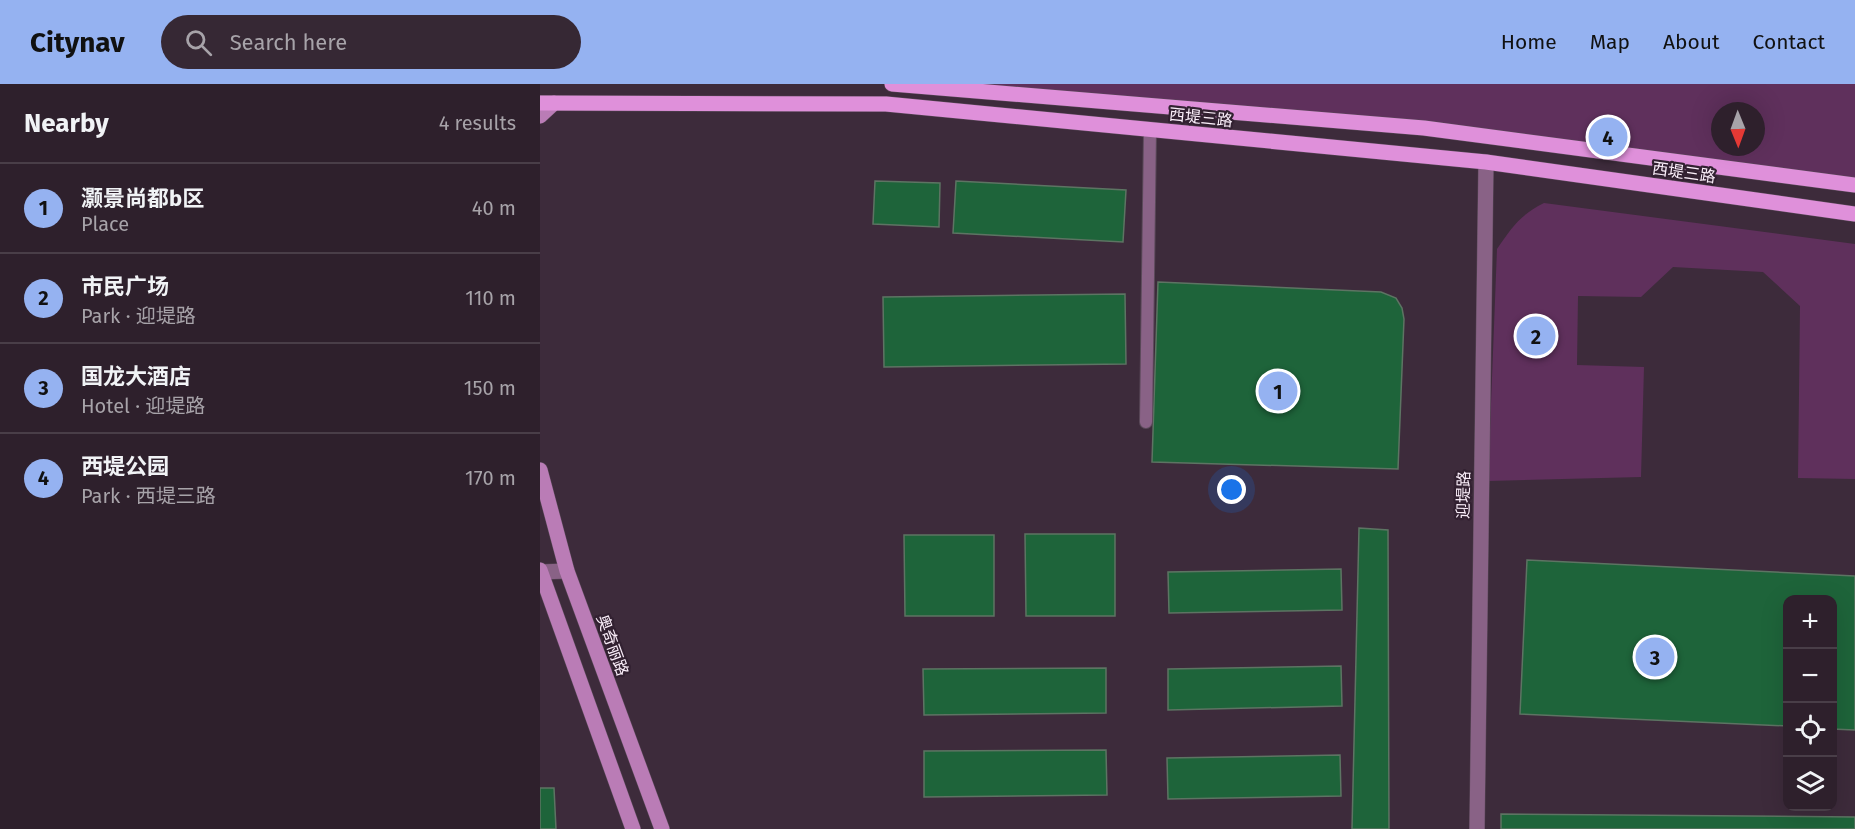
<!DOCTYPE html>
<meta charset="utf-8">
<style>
:root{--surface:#2e202c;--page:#362834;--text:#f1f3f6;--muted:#a7a3a9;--line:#493e48;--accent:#95b2f1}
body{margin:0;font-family:"Fira Sans","Noto Sans SC",sans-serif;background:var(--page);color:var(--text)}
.controls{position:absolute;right:18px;bottom:18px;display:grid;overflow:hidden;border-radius:12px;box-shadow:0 6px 24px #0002}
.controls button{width:54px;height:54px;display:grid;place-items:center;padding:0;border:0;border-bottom:2px solid var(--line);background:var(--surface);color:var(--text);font:30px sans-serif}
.compass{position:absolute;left:1171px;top:18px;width:54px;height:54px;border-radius:50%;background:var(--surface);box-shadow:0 6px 24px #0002;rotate:179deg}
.you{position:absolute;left:692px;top:406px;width:21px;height:21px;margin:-15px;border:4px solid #fff;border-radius:50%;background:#1a73e8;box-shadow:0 0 0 9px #1a73e833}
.badge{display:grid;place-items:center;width:39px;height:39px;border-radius:50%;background:var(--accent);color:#111;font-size:20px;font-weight:700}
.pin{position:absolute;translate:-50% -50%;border:3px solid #fff;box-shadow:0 2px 6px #0006}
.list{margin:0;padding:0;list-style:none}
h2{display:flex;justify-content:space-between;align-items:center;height:78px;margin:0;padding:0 24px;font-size:26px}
h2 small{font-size:20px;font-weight:400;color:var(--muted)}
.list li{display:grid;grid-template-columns:39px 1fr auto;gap:18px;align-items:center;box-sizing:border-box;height:90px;padding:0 24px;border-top:2px solid var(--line)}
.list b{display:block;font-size:22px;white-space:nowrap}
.list p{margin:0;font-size:20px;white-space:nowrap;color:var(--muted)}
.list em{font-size:20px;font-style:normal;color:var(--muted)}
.icon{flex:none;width:33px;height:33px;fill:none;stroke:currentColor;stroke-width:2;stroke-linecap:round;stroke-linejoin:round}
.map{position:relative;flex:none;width:1315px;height:745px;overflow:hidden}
header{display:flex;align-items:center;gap:36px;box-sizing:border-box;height:84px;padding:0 30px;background:var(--accent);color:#111}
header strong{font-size:28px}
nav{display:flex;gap:33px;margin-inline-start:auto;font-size:21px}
.search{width:420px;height:54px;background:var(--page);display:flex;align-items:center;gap:15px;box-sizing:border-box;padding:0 21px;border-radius:33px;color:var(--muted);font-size:22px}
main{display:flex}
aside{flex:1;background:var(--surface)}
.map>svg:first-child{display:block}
.green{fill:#5f305c;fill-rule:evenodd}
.building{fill:#1e643a;stroke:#5d7463;stroke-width:1.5}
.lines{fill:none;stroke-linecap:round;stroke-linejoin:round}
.lane-casing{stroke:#5b4a5a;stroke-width:14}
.street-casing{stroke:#5b4a5a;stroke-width:16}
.secondary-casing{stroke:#5b4a5a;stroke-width:16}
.primary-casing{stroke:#5b4a5a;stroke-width:16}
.lane{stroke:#896286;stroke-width:12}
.street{stroke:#896286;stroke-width:15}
.secondary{stroke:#ba7cb6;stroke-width:15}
.primary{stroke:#df90da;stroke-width:15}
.labels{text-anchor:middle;stroke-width:4.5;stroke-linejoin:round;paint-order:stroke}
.street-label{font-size:16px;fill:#fbeffa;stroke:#322131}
</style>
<header>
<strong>Citynav</strong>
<div class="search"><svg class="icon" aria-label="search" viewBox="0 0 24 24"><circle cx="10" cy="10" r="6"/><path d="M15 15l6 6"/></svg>Search here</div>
<nav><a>Home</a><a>Map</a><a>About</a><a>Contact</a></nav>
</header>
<main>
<aside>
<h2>Nearby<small>4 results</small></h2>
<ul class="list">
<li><span class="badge">1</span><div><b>灏景尚都b区</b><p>Place</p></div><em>40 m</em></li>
<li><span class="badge">2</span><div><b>市民广场</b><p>Park · 迎堤路</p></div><em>110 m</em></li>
<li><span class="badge">3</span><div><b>国龙大酒店</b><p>Hotel · 迎堤路</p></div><em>150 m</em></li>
<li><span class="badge">4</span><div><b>西堤公园</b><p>Park · 西堤三路</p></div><em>170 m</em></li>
</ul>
</aside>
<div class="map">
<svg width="1315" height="745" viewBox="0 0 1315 745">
<rect width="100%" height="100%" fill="#3d2b3b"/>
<path class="green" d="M 353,0 L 1315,0 L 1315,101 L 884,44 ZM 1180,27 L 1216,27 L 1216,63 L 1180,63 Z
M 1004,119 L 1315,160 L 1315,395 L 1258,394 L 1260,222 L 1223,188 L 1133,183 L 1101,213 L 1038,212 L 1037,281 L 1104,283 L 1101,393 L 948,397 L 957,165 C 972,143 980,131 1004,119 Z"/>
<path class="building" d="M 335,97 L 400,99 L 399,143 L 333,140 Z
M 416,97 L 586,106 L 583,158 L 413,149 Z
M 618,198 L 841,208 L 856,214 L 862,224 L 864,235 L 858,385 L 612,378 Z
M 585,210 L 586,280 L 344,283 L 343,213 Z
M 819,444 L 848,446 L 849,745 L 812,745 Z
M 485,450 L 575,450 L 575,532 L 486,532 Z
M 364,451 L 454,451 L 454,532 L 365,532 Z
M 987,476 L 1315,492 L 1315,646 L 1292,645 L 1292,516 L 1248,516 L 1248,642 L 980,630 Z
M 801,485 L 802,526 L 629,529 L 628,488 Z
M 801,582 L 802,622 L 628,626 L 628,585 Z
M 566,584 L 566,629 L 384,631 L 383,585 Z
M 566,666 L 567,711 L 384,713 L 384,667 Z
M 800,671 L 801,712 L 628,715 L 627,674 Z
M 0,704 L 14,704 L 16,745 L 0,745 Z
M 961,730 L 1315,733 L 1315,745 L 961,745 Z"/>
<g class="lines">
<defs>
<path id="lane" d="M 606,338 L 610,46"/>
<path id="street" d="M 0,488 L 27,487
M 937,745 L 946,78"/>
<path id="secondary" d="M 0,32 L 14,19
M 0,386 L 27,487 L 122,745
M 0,486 L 93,745"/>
<path id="primary" d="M 352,0 L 884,44 L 1315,101
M 0,19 L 346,20 L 946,78 L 1315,130"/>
</defs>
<use href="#lane" class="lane-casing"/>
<use href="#street" class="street-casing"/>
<use href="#secondary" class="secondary-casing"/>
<use href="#primary" class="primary-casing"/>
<use href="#lane" class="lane"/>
<use href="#street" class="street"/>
<use href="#secondary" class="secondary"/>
<use href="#primary" class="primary"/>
</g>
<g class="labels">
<g class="street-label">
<text transform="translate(661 33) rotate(6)" y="6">西堤三路</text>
<text transform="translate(1144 88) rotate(8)" y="6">西堤三路</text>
<text transform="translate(923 411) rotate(-89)" y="6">迎堤路</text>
<text transform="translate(73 561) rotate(70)" y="6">奥奇丽路</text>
</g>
</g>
</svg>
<div class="controls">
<button>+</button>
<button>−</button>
<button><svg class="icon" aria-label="locate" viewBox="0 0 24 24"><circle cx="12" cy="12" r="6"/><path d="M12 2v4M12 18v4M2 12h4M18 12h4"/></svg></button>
<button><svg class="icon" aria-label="layers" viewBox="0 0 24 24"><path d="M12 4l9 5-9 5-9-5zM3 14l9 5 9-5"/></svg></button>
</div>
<svg class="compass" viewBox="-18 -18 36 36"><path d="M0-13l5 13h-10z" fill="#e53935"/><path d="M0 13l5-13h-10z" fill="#a7a3a9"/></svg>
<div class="you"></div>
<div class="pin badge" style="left:738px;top:307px">1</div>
<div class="pin badge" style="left:996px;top:252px">2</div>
<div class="pin badge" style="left:1115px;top:573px">3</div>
<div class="pin badge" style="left:1068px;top:53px">4</div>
</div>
</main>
